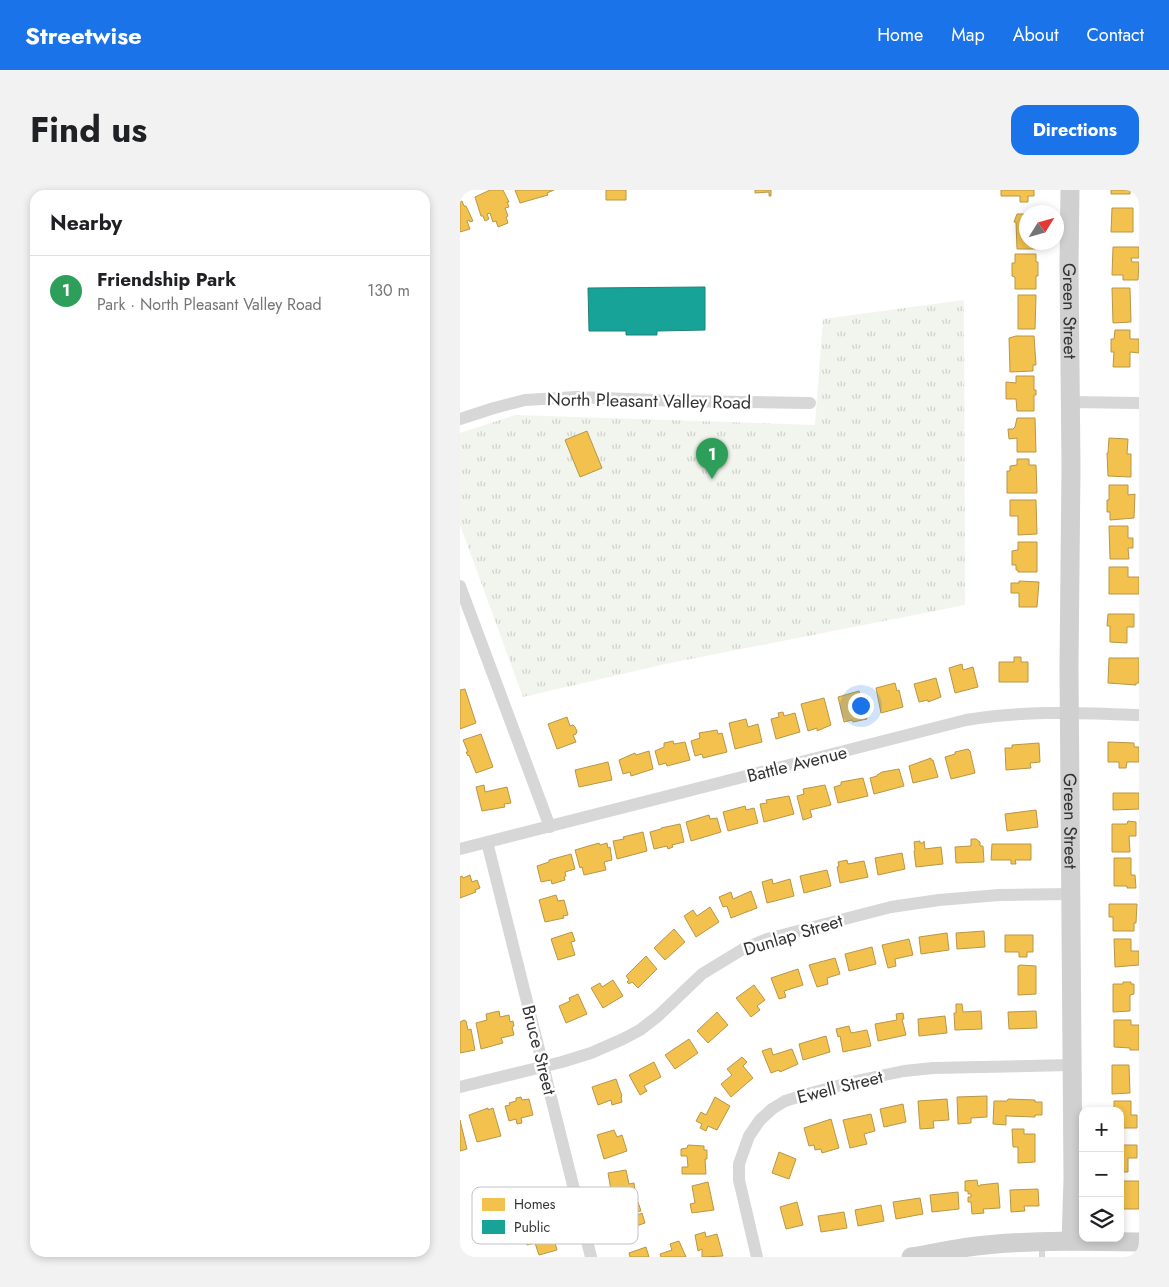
<!DOCTYPE html>
<meta charset="utf-8">
<style>
:root{--surface:#fff;--page:#f2f2f2;--text:#202124;--muted:#757577;--line:#e0e0e0;--accent:#1a73e8}
body{margin:0;font-family:Jost,sans-serif;background:var(--page);color:var(--text)}
.controls{position:absolute;right:15px;bottom:15px;display:grid;overflow:hidden;border-radius:10px;box-shadow:0 2px 8px #0003}
.controls button{width:45px;height:45px;display:grid;place-items:center;padding:0;border:0;border-bottom:1px solid var(--line);background:var(--surface);color:var(--text);font:25px sans-serif}
.compass{position:absolute;left:559px;top:15px;width:45px;height:45px;border-radius:50%;background:var(--surface);box-shadow:0 2px 8px #0003;rotate:53deg}
.you{position:absolute;left:400px;top:515px;width:18px;height:18px;margin:-12px;border:4px solid #fff;border-radius:50%;background:#1a73e8;box-shadow:0 0 0 8px #1a73e833}
.badge{display:grid;place-items:center;width:32px;height:32px;border-radius:50%;background:var(--accent);color:#fff;font-size:16px;font-weight:700}
.pin{position:absolute;translate:-50% -41px;filter:drop-shadow(0 1px 2px #0008)}
.pin::after{content:'';position:absolute;top:26px;width:18px;height:15px;background:inherit;clip-path:polygon(0 0,100% 0,50% 100%)}
.list{margin:0;padding:0;list-style:none}
h2{display:flex;justify-content:space-between;align-items:center;height:65px;margin:0;padding:0 20px;font-size:21px}
h2 small{font-size:16px;font-weight:400;color:var(--muted)}
.list li{display:grid;grid-template-columns:32px 1fr auto;gap:15px;align-items:center;box-sizing:border-box;height:70px;padding:0 20px;border-top:1px solid var(--line)}
.list b{display:block;font-size:19px;white-space:nowrap}
.list p{margin:0;font-size:16px;white-space:nowrap;color:var(--muted)}
.list em{font-size:16px;font-style:normal;color:var(--muted)}
.icon{flex:none;width:28px;height:28px;fill:none;stroke:currentColor;stroke-width:2;stroke-linecap:round;stroke-linejoin:round}
.map{position:relative;flex:none;width:679px;height:1067px;overflow:hidden;border-radius:15px}
header{display:flex;align-items:center;gap:30px;box-sizing:border-box;height:70px;padding:0 25px;background:var(--accent);color:#fff}
header strong{font-size:24px}
nav{display:flex;gap:28px;margin-inline-start:auto;font-size:18px}
.intro{display:flex;align-items:center;justify-content:space-between;box-sizing:border-box;height:120px;padding:0 30px}
h1{margin:0;font-size:35px}
.button{padding:12px 22px;border-radius:15px;background:var(--accent);color:#fff;font-size:18px;font-weight:700}
main{display:flex;gap:30px;padding:0 30px}
aside{flex:1;background:var(--surface);border-radius:15px;box-shadow:0 2px 8px #0003}
.map>svg:first-child{display:block}
.park{fill:url(#park-tufts)}
.homes{fill:#f2c14e;stroke:#b99646}
.public{fill:#17a398;stroke:#1f817a}
.lines{fill:none;stroke-linecap:round;stroke-linejoin:round}
.lane{stroke:#d7d7d7;stroke-width:6}
.street{stroke:#d7d7d7;stroke-width:12}
.secondary{stroke:#d0d0d0;stroke-width:19}
.labels{text-anchor:middle;stroke-width:5;stroke-linejoin:round;paint-order:stroke}
.street-label{font-size:18px;fill:#333;stroke:#fff}
.key{fill:#fff;stroke:#c2c2c2;stroke-width:1}
.key-label{font-size:14px;fill:#333}
</style>
<header>
<strong>Streetwise</strong>
<nav><a>Home</a><a>Map</a><a>About</a><a>Contact</a></nav>
</header>
<div class="intro"><h1>Find us</h1><a class="button">Directions</a></div>
<main>
<aside>
<h2>Nearby<small></small></h2>
<ul class="list">
<li><span class="badge" style="background:#2e9e5b">1</span><div><b>Friendship Park</b><p>Park · North Pleasant Valley Road</p></div><em>130 m</em></li>
</ul>
</aside>
<div class="map">
<svg width="679" height="1067" viewBox="0 0 679 1067">
<defs>
<pattern id="park-tufts" width="24" height="20" patternUnits="userSpaceOnUse" patternTransform="scale(1.25)"><rect width="24" height="20" fill="#f1f5ed"/><path d="M3 7l-1-3M5 7V3M7 7l1-3M15 17l-1-3M17 17v-4M19 17l1-3" fill="none" stroke="#cfd2cc"/></pattern>
</defs>
<rect width="100%" height="100%" fill="#fff"/>
<path class="park" d="M 504,110 L 505,415 L 210,473 L 63,507 L 0,335 L 0,243 L 55,225 L 355,235 L 363,129 Z"/>
<path class="homes" d="M 43,0 L 49,12 L 47,12 L 49,17 L 45,18 L 48,26 L 46,27 L 48,33 L 38,37 L 36,31 L 33,32 L 30,23 L 27,24 L 29,29 L 25,31 L 23,26 L 21,26 L 15,7 L 30,0 Z
M 55,0 L 94,0 L 87,3 L 88,5 L 60,13 Z
M 146,0 L 166,0 L 166,10 L 146,10 Z
M 295,0 L 311,0 L 311,6 L 309,6 L 309,2 L 295,3 Z
M 541,0 L 574,0 L 574,6 L 568,6 L 568,12 L 560,12 L 560,6 L 541,6 Z
M 651,0 L 670,0 L 670,4 L 651,4 Z
M 2,11 L 4,16 L 6,16 L 13,31 L 10,32 L 9,30 L 7,31 L 10,39 L 0,42 L 0,12 Z
M 652,18 L 673,18 L 673,42 L 651,42 Z
M 557,24 L 566,24 L 566,52 L 575,52 L 575,59 L 557,59 L 556,32 L 554,32 Z
M 653,57 L 679,57 L 679,68 L 671,68 L 672,72 L 679,72 L 678,90 L 663,90 L 663,85 L 652,85 Z
M 555,64 L 576,64 L 576,72 L 578,72 L 578,86 L 576,86 L 576,99 L 555,99 L 555,87 L 552,86 L 552,73 L 555,73 Z
M 652,98 L 670,98 L 671,132 L 653,133 Z
M 558,105 L 576,105 L 575,139 L 558,139 Z
M 655,140 L 670,140 L 670,149 L 679,149 L 679,163 L 670,162 L 670,177 L 653,177 L 654,162 L 651,162 L 651,149 L 654,149 Z
M 556,146 L 574,146 L 576,175 L 573,175 L 573,181 L 550,182 L 549,148 Z
M 556,186 L 574,186 L 574,200 L 576,200 L 576,205 L 574,205 L 574,221 L 557,221 L 556,209 L 546,209 L 546,192 L 556,193 Z
M 557,228 L 575,228 L 576,262 L 557,262 L 557,248 L 549,249 L 548,239 L 553,239 L 555,237 Z
M 127,241 L 142,278 L 120,287 L 105,250 Z
M 649,248 L 668,249 L 667,264 L 671,264 L 671,287 L 648,286 L 647,263 L 648,263 Z
M 557,269 L 569,269 L 569,275 L 576,275 L 577,303 L 547,303 L 547,281 L 550,281 L 550,276 L 557,275 Z
M 649,295 L 668,295 L 668,305 L 675,304 L 674,328 L 650,330 L 650,322 L 647,322 L 647,310 L 649,310 Z
M 550,310 L 576,310 L 577,344 L 558,345 L 558,326 L 550,326 Z
M 649,336 L 668,336 L 668,348 L 673,348 L 673,358 L 668,358 L 669,369 L 650,369 Z
M 558,352 L 577,352 L 577,382 L 558,382 L 558,380 L 556,380 L 556,375 L 552,375 L 552,361 L 558,360 Z
M 649,377 L 668,377 L 668,387 L 679,387 L 679,404 L 649,404 Z
M 559,391 L 579,392 L 577,417 L 559,417 L 559,403 L 551,403 L 551,393 L 559,393 Z
M 648,424 L 674,424 L 674,437 L 667,437 L 667,453 L 650,452 L 650,436 L 647,436 Z
M 554,467 L 561,467 L 561,472 L 568,472 L 568,492 L 539,492 L 539,472 L 554,472 Z
M 649,468 L 679,468 L 679,493 L 676,493 L 676,495 L 648,493 Z
M 502,474 L 503,480 L 513,477 L 518,497 L 495,503 L 489,478 Z
M 476,488 L 481,507 L 468,512 L 468,510 L 459,512 L 454,494 Z
M 435,493 L 437,501 L 439,500 L 443,517 L 421,523 L 416,498 Z
M 5,499 L 16,533 L 0,539 L 0,500 Z
M 399,501 L 407,529 L 393,532 L 392,530 L 384,532 L 378,507 Z
M 364,508 L 371,535 L 357,541 L 357,538 L 348,541 L 341,514 Z
M 323,522 L 324,526 L 335,523 L 340,542 L 316,549 L 311,529 L 319,527 L 318,523 Z
M 107,527 L 110,536 L 113,535 L 115,537 L 117,541 L 116,544 L 113,545 L 116,552 L 97,559 L 88,534 Z
M 286,529 L 288,537 L 298,534 L 302,552 L 275,559 L 269,533 Z
M 257,540 L 258,544 L 262,543 L 267,562 L 243,568 L 242,564 L 235,566 L 231,551 L 240,548 L 239,543 Z
M 21,544 L 33,577 L 16,583 L 9,565 L 8,566 L 6,562 L 8,562 L 3,550 Z
M 213,551 L 214,554 L 225,552 L 230,570 L 207,576 L 206,573 L 199,575 L 195,561 L 204,557 L 204,553 Z
M 648,552 L 674,553 L 674,557 L 679,557 L 679,572 L 667,572 L 666,578 L 659,578 L 659,572 L 648,572 Z
M 579,553 L 580,572 L 570,573 L 571,578 L 546,580 L 545,558 L 552,558 L 552,555 Z
M 508,559 L 510,561 L 515,583 L 491,589 L 485,567 L 495,564 L 495,562 Z
M 189,561 L 193,579 L 171,586 L 170,582 L 163,584 L 159,570 L 175,563 L 176,565 Z
M 471,568 L 471,570 L 473,570 L 478,587 L 453,593 L 449,576 Z
M 148,572 L 152,590 L 119,597 L 115,580 Z
M 439,579 L 444,596 L 414,604 L 410,588 L 417,586 L 417,585 L 422,582 Z
M 403,588 L 408,606 L 378,613 L 374,597 L 381,595 L 381,592 Z
M 24,595 L 25,602 L 47,597 L 51,613 L 44,614 L 45,617 L 22,621 L 16,597 Z
M 365,595 L 371,615 L 350,620 L 352,627 L 343,630 L 337,606 L 344,604 L 343,599 Z
M 653,603 L 679,603 L 679,619 L 653,620 Z
M 329,606 L 334,624 L 304,632 L 300,614 L 307,613 L 306,610 Z
M 285,616 L 286,620 L 294,618 L 298,633 L 268,641 L 263,622 Z
M 576,620 L 578,637 L 547,641 L 545,624 Z
M 249,625 L 250,629 L 257,628 L 261,642 L 231,651 L 226,632 Z
M 668,631 L 676,632 L 676,646 L 669,646 L 670,662 L 652,662 L 652,634 L 667,634 Z
M 220,634 L 224,652 L 212,655 L 213,657 L 208,659 L 207,656 L 194,659 L 190,642 L 201,639 L 201,638 Z
M 183,642 L 187,661 L 157,669 L 153,651 L 164,649 L 163,647 Z
M 511,649 L 516,649 L 520,652 L 520,656 L 523,656 L 524,672 L 496,673 L 495,657 L 511,656 Z
M 460,651 L 460,653 L 463,653 L 464,651 L 465,659 L 481,657 L 483,674 L 456,677 L 454,661 L 455,660 L 454,652 Z
M 139,653 L 140,655 L 147,653 L 148,658 L 150,657 L 152,670 L 144,672 L 146,680 L 124,685 L 122,677 L 120,678 L 115,660 Z
M 532,654 L 571,654 L 571,670 L 555,670 L 556,674 L 551,674 L 551,670 L 531,670 Z
M 442,663 L 445,679 L 418,685 L 415,668 Z
M 111,664 L 115,679 L 105,682 L 106,686 L 104,687 L 105,690 L 92,694 L 91,690 L 81,692 L 77,676 L 89,672 L 89,670 Z
M 654,668 L 671,668 L 671,685 L 675,685 L 676,698 L 667,698 L 667,696 L 654,696 Z
M 387,670 L 388,674 L 404,671 L 408,687 L 380,693 L 377,677 L 379,676 L 378,672 Z
M 367,680 L 371,696 L 344,703 L 340,686 Z
M 10,685 L 12,692 L 17,690 L 20,698 L 15,700 L 16,702 L 0,708 L 0,687 L 2,686 L 3,688 Z
M 312,689 L 313,694 L 330,689 L 334,706 L 307,713 L 302,692 Z
M 291,701 L 297,718 L 271,728 L 267,716 L 263,717 L 259,707 L 271,702 L 273,709 Z
M 96,705 L 98,711 L 104,710 L 108,725 L 103,726 L 104,728 L 85,732 L 79,710 Z
M 649,714 L 677,714 L 676,733 L 674,733 L 674,741 L 653,741 L 653,727 L 649,727 Z
M 250,717 L 259,732 L 236,747 L 224,726 L 233,720 L 237,726 Z
M 214,739 L 225,752 L 205,770 L 194,758 Z
M 524,741 L 525,757 L 497,759 L 496,743 Z
M 112,742 L 115,751 L 111,752 L 115,765 L 98,770 L 91,749 Z
M 487,743 L 489,760 L 461,764 L 459,747 Z
M 545,745 L 573,745 L 573,762 L 567,762 L 567,767 L 559,767 L 559,762 L 545,762 Z
M 449,749 L 453,765 L 435,769 L 436,776 L 428,778 L 422,755 Z
M 654,749 L 671,749 L 671,761 L 679,761 L 679,775 L 655,777 Z
M 412,757 L 416,774 L 389,781 L 385,764 Z
M 186,766 L 197,779 L 178,798 L 172,792 L 169,794 L 167,792 L 169,790 L 166,786 Z
M 375,768 L 380,784 L 367,788 L 368,794 L 357,797 L 349,775 Z
M 560,775 L 576,776 L 576,804 L 558,805 L 558,776 Z
M 338,779 L 343,795 L 324,801 L 326,807 L 319,809 L 311,788 Z
M 153,790 L 163,806 L 143,818 L 131,798 L 140,793 L 142,797 Z
M 663,792 L 671,792 L 671,794 L 674,794 L 674,804 L 670,805 L 670,821 L 653,822 L 653,794 L 663,794 Z
M 294,795 L 305,810 L 297,816 L 300,820 L 291,827 L 276,808 Z
M 118,804 L 127,824 L 106,833 L 99,816 L 110,811 L 109,808 Z
M 496,814 L 502,814 L 503,822 L 521,821 L 522,839 L 495,840 L 494,823 L 496,823 Z
M 39,821 L 40,827 L 49,825 L 50,832 L 53,831 L 54,836 L 52,837 L 54,845 L 41,848 L 43,853 L 21,859 L 16,833 L 27,830 L 26,824 Z
M 576,821 L 577,838 L 549,839 L 548,822 Z
M 257,822 L 268,835 L 248,853 L 237,841 Z
M 443,823 L 444,829 L 442,829 L 446,845 L 418,851 L 415,834 L 437,830 L 436,824 Z
M 485,826 L 487,843 L 459,846 L 458,829 Z
M 4,830 L 6,831 L 8,840 L 11,839 L 15,860 L 0,863 L 0,832 Z
M 654,830 L 671,830 L 671,835 L 679,835 L 679,860 L 670,860 L 670,858 L 654,857 Z
M 389,836 L 391,843 L 407,840 L 411,856 L 383,862 L 380,846 L 378,847 L 376,839 Z
M 366,846 L 370,862 L 343,870 L 339,854 Z
M 229,849 L 238,863 L 215,879 L 205,865 Z
M 311,858 L 313,865 L 332,859 L 338,874 L 320,882 L 319,880 L 311,883 L 302,861 Z
M 282,867 L 287,872 L 283,876 L 293,888 L 271,907 L 261,894 L 272,885 L 267,879 Z
M 194,872 L 201,887 L 184,896 L 187,901 L 180,905 L 169,885 Z
M 652,875 L 669,875 L 670,903 L 652,904 Z
M 156,889 L 162,906 L 161,907 L 162,912 L 152,915 L 151,910 L 138,915 L 132,897 Z
M 527,906 L 527,927 L 511,928 L 511,933 L 498,934 L 497,907 Z
M 61,907 L 62,910 L 69,909 L 73,925 L 61,928 L 62,933 L 57,934 L 56,929 L 49,931 L 45,916 L 50,915 L 49,913 L 56,911 L 56,908 Z
M 255,907 L 270,916 L 257,940 L 248,936 L 246,941 L 240,938 L 242,934 L 236,931 L 241,922 L 246,925 Z
M 487,909 L 489,930 L 473,931 L 474,938 L 460,939 L 458,911 Z
M 548,909 L 575,910 L 575,912 L 582,912 L 582,925 L 575,925 L 575,927 L 547,926 L 546,925 L 546,935 L 533,934 L 534,911 L 547,911 Z
M 654,911 L 671,911 L 671,925 L 677,925 L 677,938 L 660,938 L 660,921 L 654,921 Z
M 443,914 L 446,932 L 424,937 L 420,919 Z
M 28,918 L 28,920 L 33,918 L 41,946 L 17,952 L 9,925 Z
M 411,924 L 415,941 L 404,944 L 407,954 L 390,958 L 383,930 Z
M 371,929 L 379,958 L 362,963 L 361,959 L 355,960 L 354,955 L 349,956 L 344,938 Z
M 0,930 L 7,959 L 0,961 Z
M 552,939 L 564,939 L 564,944 L 575,944 L 575,972 L 558,973 L 558,957 L 553,957 Z
M 154,940 L 157,947 L 162,945 L 167,961 L 144,969 L 137,945 Z
M 228,955 L 244,956 L 244,960 L 247,960 L 247,969 L 245,969 L 246,984 L 222,984 L 222,977 L 228,977 L 227,966 L 221,966 L 221,959 L 227,958 Z
M 660,955 L 677,955 L 677,968 L 668,968 L 668,982 L 660,982 Z
M 319,962 L 336,969 L 329,989 L 312,983 Z
M 166,980 L 169,994 L 174,993 L 175,1000 L 152,1006 L 148,983 Z
M 517,990 L 518,996 L 520,996 L 520,995 L 538,993 L 540,1018 L 523,1019 L 524,1023 L 512,1024 L 511,1012 L 508,1012 L 508,1007 L 511,1007 L 511,1004 L 508,1004 L 508,1001 L 505,1001 L 505,991 Z
M 660,991 L 679,991 L 679,1019 L 660,1019 Z
M 248,992 L 254,1020 L 232,1023 L 230,1014 L 235,1013 L 232,996 Z
M 578,999 L 579,1016 L 564,1016 L 565,1021 L 551,1022 L 550,1000 Z
M 498,1002 L 499,1019 L 472,1022 L 470,1005 Z
M 460,1008 L 463,1024 L 436,1029 L 433,1012 Z
M 178,1012 L 181,1021 L 176,1022 L 177,1025 L 182,1023 L 185,1033 L 162,1041 L 156,1019 Z
M 337,1012 L 343,1035 L 326,1039 L 320,1017 Z
M 421,1015 L 424,1031 L 398,1036 L 395,1020 Z
M 384,1022 L 387,1038 L 361,1042 L 358,1026 Z
M 91,1038 L 97,1060 L 79,1065 L 75,1053 L 67,1055 L 66,1053 L 69,1052 L 67,1045 Z
M 245,1042 L 246,1047 L 257,1044 L 263,1066 L 242,1067 L 242,1059 L 238,1061 L 235,1045 Z
M 219,1051 L 226,1067 L 201,1067 L 200,1064 L 212,1060 L 210,1054 Z
M 186,1057 L 189,1067 L 170,1067 L 169,1063 Z"/>
<path class="public" d="M 245,97 L 245,140 L 197,141 L 197,145 L 166,145 L 166,141 L 129,141 L 128,98 Z"/>
<g class="lines">
<path class="lane" d="M 582,1053 L 582,1067"/>
<path class="street" d="M 611,212 L 679,213
M 0,229 L 34,218 L 65,210 L 117,207 L 219,211 L 350,213
M 0,396 L 90,637
M 27,652 L 131,1067
M 0,659 L 506,530 C 565,520 619,523 679,525
M 0,897 L 102,872 L 131,863 L 163,849 L 180,840 L 198,826 L 242,784 L 283,759 L 307,749 L 431,717 L 479,710 L 539,705 L 611,704
M 297,1067 L 279,990 L 279,974 L 289,946 L 300,930 L 312,919 L 325,911 L 351,903 L 396,891 L 444,881 L 473,878 L 611,875"/>
<g class="secondary">
<path id="s1" d="M 610,0 L 609,76 L 611,277 L 609,478 L 613,989 L 611,1051"/>
<path d="M 451,1067 C 476,1063 501,1057 526,1055 C 577,1050 628,1051 679,1052"/>
</g>
</g>
<g class="labels">
<g class="street-label">
<text dy="6" stroke="none"><textPath href="#s1" startOffset="121">Green Street</textPath></text>
<text transform="translate(189 211) rotate(1)" y="6">North Pleasant Valley Road</text>
<text transform="translate(337 574) rotate(-14)" y="6">Battle Avenue</text>
<text dy="6" stroke="none"><textPath href="#s1" startOffset="631">Green Street</textPath></text>
<text transform="translate(333 745) rotate(-17)" y="6">Dunlap Street</text>
<text transform="translate(79 860) rotate(76)" y="6">Bruce Street</text>
<text transform="translate(380 897) rotate(-14)" y="6">Ewell Street</text>
</g>
</g>
<rect x="12" y="997" width="166" height="57" rx="8" class="key"/>
<rect x="22" y="1008" width="23" height="13" fill="#f2c14e"/>
<rect x="22" y="1030" width="23" height="14" fill="#17a398"/>
<g class="key-label">
<text x="54" y="1019">Homes</text>
<text x="54" y="1042">Public</text>
</g>
</svg>
<div class="controls">
<button>+</button>
<button>−</button>
<button><svg class="icon" aria-label="layers" viewBox="0 0 24 24"><path d="M12 4l9 5-9 5-9-5zM3 14l9 5 9-5"/></svg></button>
</div>
<svg class="compass" viewBox="-18 -18 36 36"><path d="M0-13l5 13h-10z" fill="#e53935"/><path d="M0 13l5-13h-10z" fill="#757577"/></svg>
<div class="you"></div>
<div class="pin badge" style="left:252px;top:289px;background:#2e9e5b">1</div>
</div>
</main>
